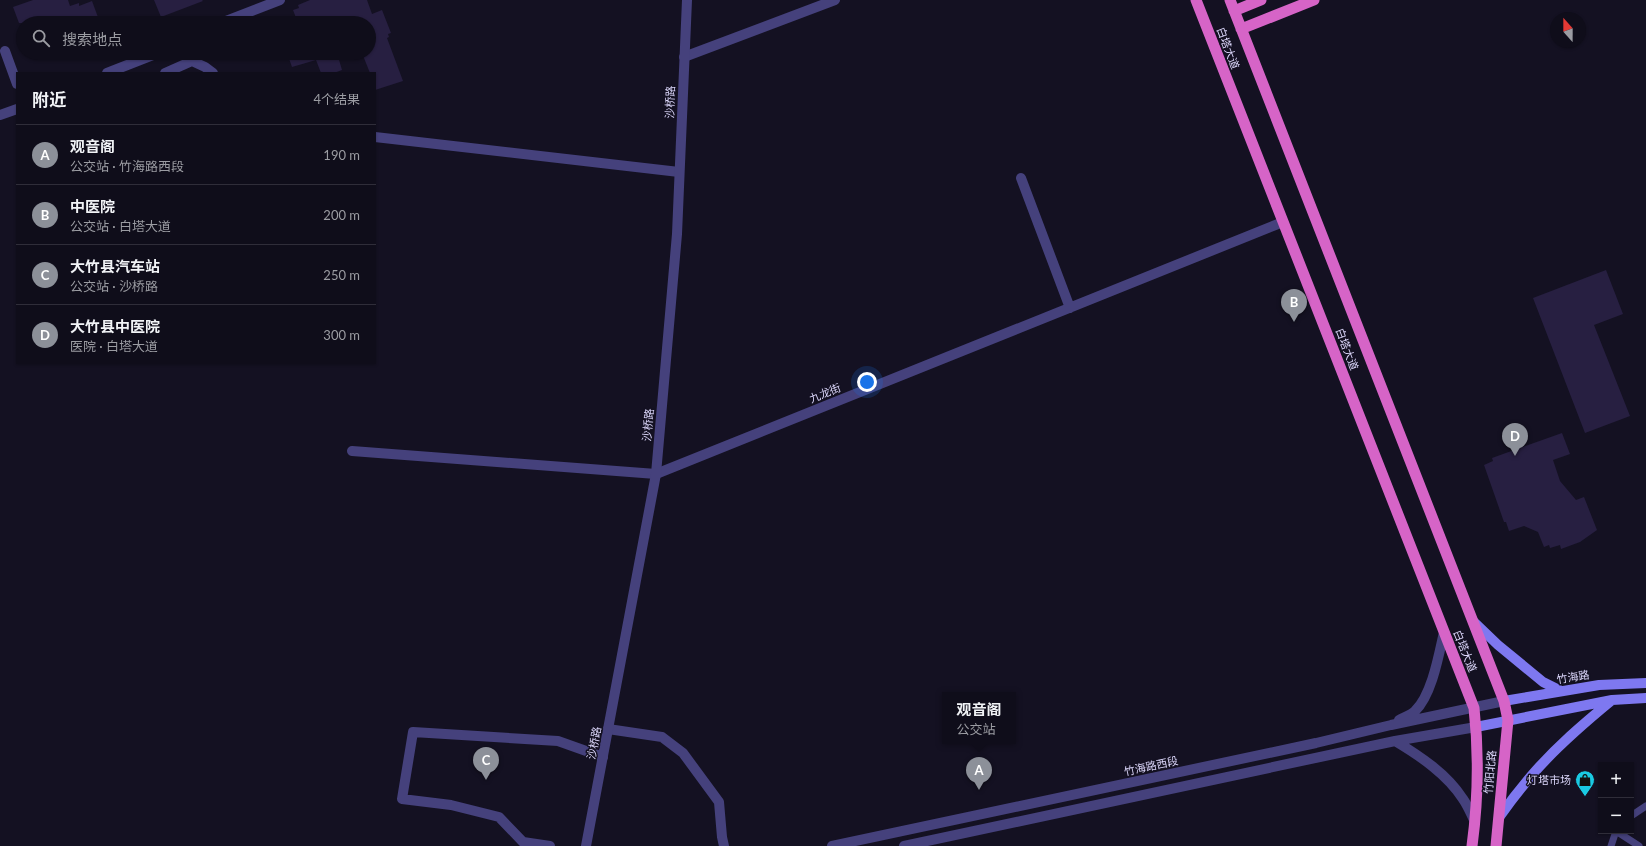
<!DOCTYPE html>
<html lang="zh">
<meta charset="utf-8">
<style>
:root{--surface:#0f0d1a;--page:#181623;--text:#f1f3f6;--muted:#9b9ca2;--line:#2f2d39;--accent:#8c9099}
body{margin:0;font-family:Lato,"Noto Sans SC",sans-serif;background:var(--page);color:var(--text)}
.controls{position:absolute;right:12px;bottom:12px;display:grid;overflow:hidden;border-radius:0px;box-shadow:0 1px 3px #0004}
.controls button{width:36px;height:36px;display:grid;place-items:center;padding:0;border:0;border-bottom:1px solid var(--line);background:var(--surface);color:var(--text);font:20px sans-serif}
.compass{position:absolute;left:1550px;top:12px;width:36px;height:36px;border-radius:50%;background:var(--surface);box-shadow:0 1px 3px #0004;rotate:339deg}
.you{position:absolute;left:867px;top:382px;width:14px;height:14px;margin:-10px;border:3px solid #fff;border-radius:50%;background:#1a73e8;box-shadow:0 0 0 6px #1a73e833}
.badge{display:grid;place-items:center;width:26px;height:26px;border-radius:50%;background:var(--accent);color:#fff;font-size:13px;font-weight:700}
.pin{position:absolute;translate:-50% -33px;filter:drop-shadow(0 1px 2px #0008)}
.pin::after{content:'';position:absolute;top:21px;width:14px;height:12px;background:inherit;clip-path:polygon(0 0,100% 0,50% 100%)}
.popup{position:absolute;left:942px;top:692px;width:74px;height:52px;box-sizing:border-box;display:grid;place-content:center;border-radius:0px;background:var(--surface);filter:drop-shadow(0 1px 3px #0005);font-size:13px;white-space:nowrap;color:var(--muted)}
.popup b{font-size:15px;color:var(--text)}
.popup::after{content:'';position:absolute;left:50%;top:100%;margin-left:-8px;border:8px solid transparent;border-top-color:var(--surface)}
.list{margin:0;padding:0;list-style:none}
h2{display:flex;justify-content:space-between;align-items:center;height:52px;margin:0;padding:0 16px;font-size:17px}
h2 small{font-size:13px;font-weight:400;color:var(--muted)}
.list li{display:grid;grid-template-columns:26px 1fr auto;gap:12px;align-items:center;box-sizing:border-box;height:60px;padding:0 16px;border-top:1px solid var(--line)}
.list b{display:block;font-size:15px;white-space:nowrap}
.list p{margin:0;font-size:13px;white-space:nowrap;color:var(--muted)}
.list em{font-size:13px;font-style:normal;color:var(--muted)}
.icon{flex:none;width:22px;height:22px;fill:none;stroke:currentColor;stroke-width:2;stroke-linecap:round;stroke-linejoin:round}
.map{position:relative;flex:none;width:1646px;height:846px;overflow:hidden}
.search{position:absolute;background:var(--surface);box-shadow:0 1px 3px #0004;left:16px;top:16px;width:360px;height:44px;display:flex;align-items:center;gap:10px;box-sizing:border-box;padding:0 14px;border-radius:22px;color:var(--muted);font-size:15px}
.panel{position:absolute;background:var(--surface);box-shadow:0 1px 3px #0004;left:16px;top:72px;width:360px;height:292px;border-radius:0px}
.map>svg:first-child{display:block}
.building{fill:#271f41}
.lines{fill:none;stroke-linecap:round;stroke-linejoin:round}
.service{stroke:#45417c;stroke-width:7}
.minor{stroke:#45417c;stroke-width:10}
.tertiary{stroke:#45417c;stroke-width:10}
.secondary{stroke:#7e78f0;stroke-width:10}
.trunk{stroke:#d664c7;stroke-width:11}
.labels{text-anchor:middle;stroke-width:3;stroke-linejoin:round;paint-order:stroke}
.street-label{font-size:11px;fill:#dbd6fa;stroke:#141122}
.poi-label{font-size:11px;fill:#dbd6fa;stroke:#141122;text-anchor:end}
</style>
<div class="map">
<svg width="1646" height="846" viewBox="0 0 1646 846">
<rect width="100%" height="100%" fill="#141122"/>
<path class="building" d="M 33,0 L 68,0 L 70,6 L 79,3 L 79,6 L 92,1 L 99,20 L 90,23 L 19,23 L 13,7 Z
M 154,0 L 202,0 L 203,1 L 161,17 Z
M 310,0 L 367,0 L 372,14 L 382,10 L 391,33 L 388,34 L 389,37 L 387,38 L 403,81 L 375,90 L 375,73 L 370,73 L 362,53 L 369,53 L 369,23 L 298,23 L 293,10 L 299,8 L 298,5 Z
M 287,53 L 337,53 L 342,70 L 334,73 L 321,73 L 316,60 L 292,67 Z
M 1606,270 L 1623,314 L 1594,325 L 1630,416 L 1585,433 L 1533,298 Z
M 1562,433 L 1570,454 L 1553,460 L 1560,481 L 1576,500 L 1584,497 L 1597,530 L 1580,542 L 1561,549 L 1560,545 L 1550,548 L 1549,545 L 1544,547 L 1538,532 L 1524,526 L 1509,531 L 1506,522 L 1504,522 L 1484,465 L 1493,461 L 1492,458 Z"/>
<g class="lines">
<path class="service" d="M 1631,816 L 1646,806
M 1616,831 L 1639,846
M 1611,846 L 1616,831"/>
<path class="minor" d="M 221,23 L 280,0
M 5,51 L 17,84
M 684,57 L 835,0
M 107,73 L 158,53
M 165,73 L 192,61 L 205,67 L 213,73
M 0,115 L 17,109
M 375,137 L 679,172
M 1021,178 L 1070,308
M 352,451 L 656,474 L 1283,222
M 608,729 L 662,737 L 683,753 L 719,802 L 722,837 L 724,846
M 550,846 L 523,842 L 499,817 L 451,805 L 402,799 L 413,732 L 558,741 L 603,757"/>
<path class="tertiary" d="M 1399,720 C 1404,717 1411,715 1415,711 C 1432,695 1439,654 1444,632
M 1395,741 C 1420,756 1447,774 1463,799 C 1468,806 1471,814 1475,822
M 586,846 L 656,474 L 677,234 L 687,0
M 832,846 L 1316,743 L 1391,725 L 1504,701
M 904,846 L 1395,741 L 1476,727"/>
<path class="secondary" d="M 1474,622 L 1498,645 L 1543,682 L 1561,691
M 1504,701 L 1599,685 L 1646,683
M 1476,727 L 1612,700 L 1646,698
M 1500,816 C 1510,802 1521,788 1532,775 C 1556,747 1583,724 1611,701"/>
<path class="trunk" d="M 1196,0 L 1474,708 C 1479,753 1478,801 1472,846
M 1230,0 L 1504,701 L 1508,720 L 1496,846
M 1234,11 L 1261,0
M 1241,29 L 1314,0"/>
</g>
<defs>
<symbol id="shop-pin" viewBox="-11 -11 22 30"><path d="M0 17L-7.5 6A9.5 9.5 0 1 1 7.5 6Z" fill="#1acae3" stroke="#141122"/><path d="M-5-2.5h2.3a2.7 3.5 0 0 1 5.4 0H5L5.5 6h-11ZM-1.5-2.5h3a1.5 2.3 0 0 0-3 0Z" fill="#111"/></symbol>
</defs>
<g fill-rule="evenodd">
<use href="#shop-pin" x="1574" y="769" width="22" height="30"/>
</g>
<g class="labels">
<g class="street-label">
<text transform="translate(1228 48) rotate(69)" y="4">白塔大道</text>
<text transform="translate(670 102) rotate(-88)" y="4">沙桥路</text>
<text transform="translate(1347 349) rotate(69)" y="4">白塔大道</text>
<text transform="translate(825 393) rotate(-22)" y="4">九龙街</text>
<text transform="translate(648 425) rotate(-85)" y="4">沙桥路</text>
<text transform="translate(1465 651) rotate(68)" y="4">白塔大道</text>
<text transform="translate(1573 677) rotate(-9)" y="4">竹海路</text>
<text transform="translate(594 743) rotate(-79)" y="4">沙桥路</text>
<text transform="translate(1151 766) rotate(-12)" y="4">竹海路西段</text>
<text transform="translate(1490 772) rotate(-85)" y="4">竹阳北路</text>
</g>
<g class="poi-label">
<text x="1571" y="784">灯塔市场</text>
</g>
</g>
</svg>
<div class="controls">
<button>+</button>
<button>−</button>
</div>
<svg class="compass" viewBox="-18 -18 36 36"><path d="M0-13l5 13h-10z" fill="#e53935"/><path d="M0 13l5-13h-10z" fill="#9b9ca2"/></svg>
<div class="you"></div>
<div class="pin badge" style="left:979px;top:790px">A</div>
<div class="popup"><b>观音阁</b>公交站</div>
<div class="pin badge" style="left:1294px;top:322px">B</div>
<div class="pin badge" style="left:486px;top:780px">C</div>
<div class="pin badge" style="left:1515px;top:456px">D</div>
<div class="search"><svg class="icon" aria-label="search" viewBox="0 0 24 24"><circle cx="10" cy="10" r="6"/><path d="M15 15l6 6"/></svg>搜索地点</div>
<section class="panel">
<h2>附近<small>4个结果</small></h2>
<ul class="list">
<li><span class="badge">A</span><div><b>观音阁</b><p>公交站 · 竹海路西段</p></div><em>190 m</em></li>
<li><span class="badge">B</span><div><b>中医院</b><p>公交站 · 白塔大道</p></div><em>200 m</em></li>
<li><span class="badge">C</span><div><b>大竹县汽车站</b><p>公交站 · 沙桥路</p></div><em>250 m</em></li>
<li><span class="badge">D</span><div><b>大竹县中医院</b><p>医院 · 白塔大道</p></div><em>300 m</em></li>
</ul>
</section>
</div>
